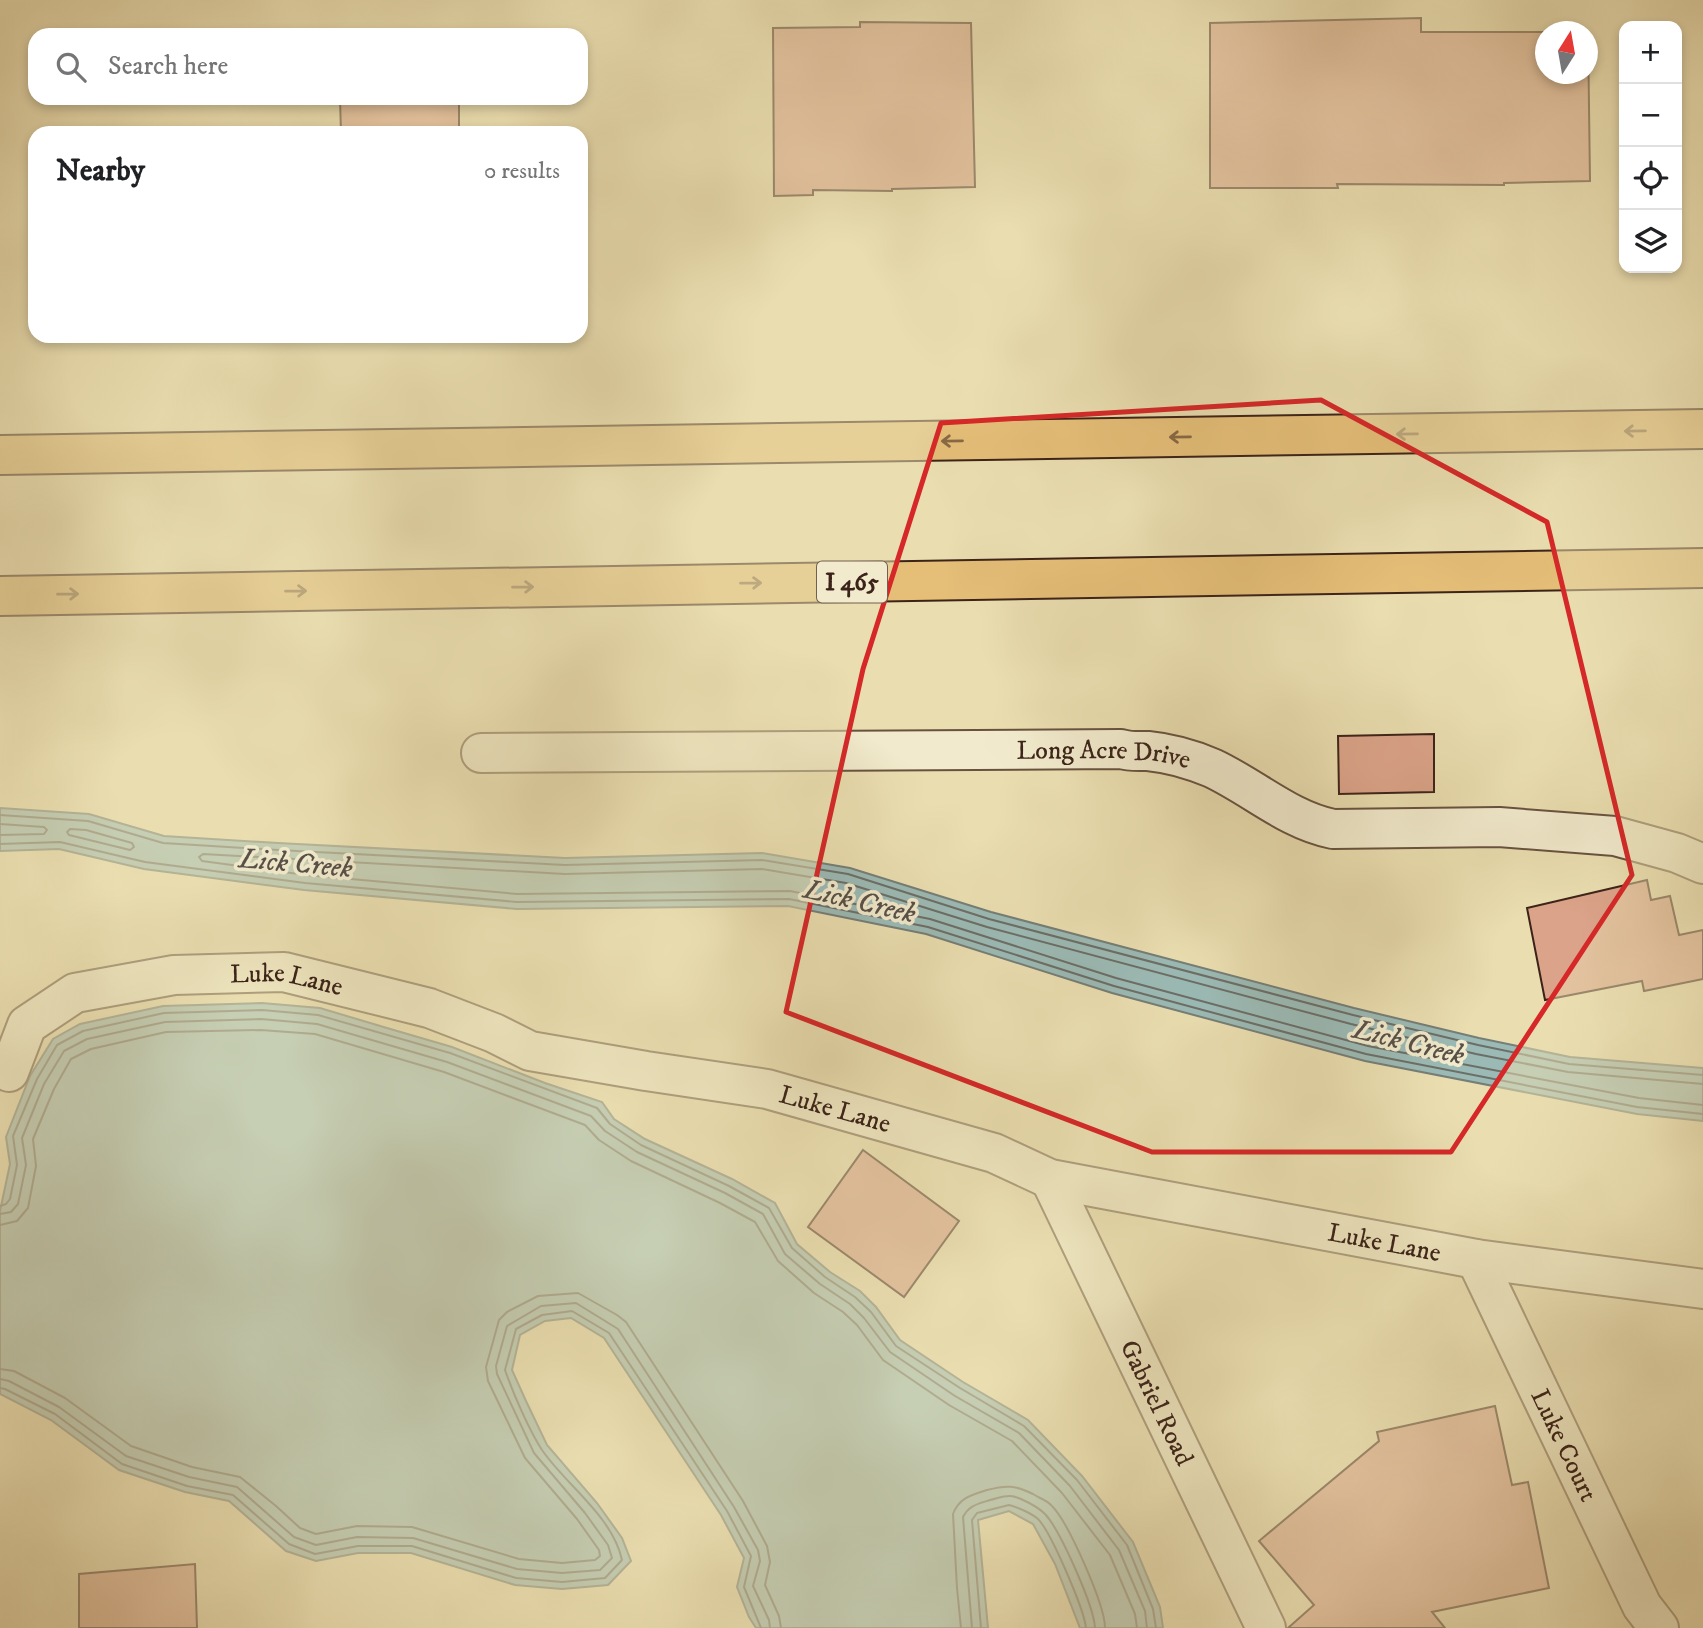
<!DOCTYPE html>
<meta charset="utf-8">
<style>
:root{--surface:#fff;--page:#f6f6f6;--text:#202124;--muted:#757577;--line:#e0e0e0}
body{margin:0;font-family:"IM FELL DW Pica",serif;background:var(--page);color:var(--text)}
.controls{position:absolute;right:21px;top:21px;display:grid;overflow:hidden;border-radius:14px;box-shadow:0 4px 10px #0003}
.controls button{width:63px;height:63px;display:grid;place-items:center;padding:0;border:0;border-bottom:2px solid var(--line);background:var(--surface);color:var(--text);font:35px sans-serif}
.compass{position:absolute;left:1535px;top:21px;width:63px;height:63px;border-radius:50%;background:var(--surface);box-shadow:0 4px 10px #0003;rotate:11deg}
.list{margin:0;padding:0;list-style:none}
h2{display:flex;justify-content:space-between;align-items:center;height:91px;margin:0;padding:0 28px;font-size:30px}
h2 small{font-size:23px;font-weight:400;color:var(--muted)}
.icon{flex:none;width:38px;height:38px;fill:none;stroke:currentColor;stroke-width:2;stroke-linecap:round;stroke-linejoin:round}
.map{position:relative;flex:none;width:1703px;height:1628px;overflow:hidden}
.search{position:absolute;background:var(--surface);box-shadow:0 4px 10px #0003;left:28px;top:28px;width:560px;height:77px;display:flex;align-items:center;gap:18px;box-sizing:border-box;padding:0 24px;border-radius:21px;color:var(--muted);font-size:26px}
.panel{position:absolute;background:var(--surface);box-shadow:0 4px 10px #0003;left:28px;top:126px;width:560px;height:217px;border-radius:21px}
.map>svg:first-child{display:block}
.water{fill:#9bbab5;stroke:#757e77;stroke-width:2}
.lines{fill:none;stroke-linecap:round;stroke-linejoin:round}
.shore{stroke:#6c6e67;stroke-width:2}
.building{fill:#dba389;stroke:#3c2319;stroke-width:2}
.minor-casing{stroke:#68523f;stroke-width:42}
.motorway-casing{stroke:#3c2319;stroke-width:42}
.minor{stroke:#f1eacc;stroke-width:38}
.motorway{stroke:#e5bf78;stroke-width:38}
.oneway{stroke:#886944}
.marked{fill:none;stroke:#d62828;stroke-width:5;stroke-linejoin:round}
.labels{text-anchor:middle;stroke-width:7;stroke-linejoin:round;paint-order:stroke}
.shield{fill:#f1eacc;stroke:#725f4f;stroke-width:2}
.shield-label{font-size:24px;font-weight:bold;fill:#3c2319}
.street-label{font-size:26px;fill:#3c2319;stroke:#f1eacc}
.water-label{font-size:28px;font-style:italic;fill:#585048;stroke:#f1eacc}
</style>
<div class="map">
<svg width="1703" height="1628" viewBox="0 0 1703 1628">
<rect width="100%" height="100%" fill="#eadeb0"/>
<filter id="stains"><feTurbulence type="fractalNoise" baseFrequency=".00286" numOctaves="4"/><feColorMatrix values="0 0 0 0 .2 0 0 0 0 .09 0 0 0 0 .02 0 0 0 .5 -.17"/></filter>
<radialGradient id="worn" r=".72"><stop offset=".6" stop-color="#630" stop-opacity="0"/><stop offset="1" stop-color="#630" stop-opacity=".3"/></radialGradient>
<path class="water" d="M 0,808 L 89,814 L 164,836 L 278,843 L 565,858 L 762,853 L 850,868 L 991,912 L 1354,1008 L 1479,1038 L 1570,1057 L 1703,1068 L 1703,1121 L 1637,1114 L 1365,1061 L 1112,993 L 926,934 L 788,906 L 517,909 L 304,890 L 144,869 L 59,849 L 0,851 Z
M 262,1003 L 320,1008 L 387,1028 L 452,1047 L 545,1083 L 602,1102 L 614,1119 L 645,1139 L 732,1179 L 775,1203 L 797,1244 L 830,1272 L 860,1291 L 876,1307 L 900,1340 L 963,1382 L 1028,1420 L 1082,1476 L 1133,1542 L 1160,1607 L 1163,1628 L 1080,1628 L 1055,1564 L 1033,1524 L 1009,1511 L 978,1520 L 988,1628 L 756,1628 L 749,1617 L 737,1587 L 744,1558 L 721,1515 L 604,1338 L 571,1318 L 545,1321 L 520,1335 L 512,1370 L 526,1401 L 547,1445 L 597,1503 L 622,1538 L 631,1561 L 608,1585 L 562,1589 L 515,1585 L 411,1553 L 358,1553 L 316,1561 L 286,1551 L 229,1501 L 185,1492 L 119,1470 L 51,1420 L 0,1394 L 0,1211 L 10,1164 L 6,1137 L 30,1076 L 53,1039 L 80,1024 L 163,1006 Z"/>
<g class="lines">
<path class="shore" d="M 0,815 L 88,821 L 163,843 L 278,850 L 565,865 L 762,860 L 848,874 L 989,919 L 1353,1015 L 1478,1045 L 1569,1064 L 1703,1075
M 0,824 L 44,827 L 47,830 L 44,834 L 0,835
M 70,829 L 86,830 L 132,843 L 134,847 L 130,850 L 69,835 L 67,832 Z
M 0,844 L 60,842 L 145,862 L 305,883 L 517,902 L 789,899 L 928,927 L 1114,986 L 1366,1054 L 1637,1107 L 1703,1114
M 1703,1084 L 1568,1072 L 1476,1054 L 1351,1024 L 987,927 L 846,883 L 762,869 L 565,874 L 203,854 L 199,857 L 202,861 L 306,875 L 517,894 L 790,891 L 930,919 L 1116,978 L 1368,1046 L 1639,1098 L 1703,1105
M 0,1206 L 6,1204 L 10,1199 L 17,1165 L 13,1136 L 37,1079 L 57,1045 L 83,1031 L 164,1013 L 262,1010 L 318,1015 L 450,1053 L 597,1108 L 610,1124 L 641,1145 L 729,1186 L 769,1208 L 792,1248 L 825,1277 L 855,1297 L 871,1312 L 896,1346 L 960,1388 L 1024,1426 L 1077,1480 L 1127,1545 L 1153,1609 L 1156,1628
M 0,1214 L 11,1212 L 18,1204 L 26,1165 L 22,1138 L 44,1084 L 64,1051 L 87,1039 L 165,1022 L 261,1019 L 317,1024 L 447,1062 L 591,1116 L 605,1131 L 637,1152 L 725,1193 L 763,1214 L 785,1254 L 820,1284 L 850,1304 L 864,1318 L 890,1352 L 955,1396 L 1019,1433 L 1070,1486 L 1119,1550 L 1145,1611 L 1147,1628
M 0,1225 L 17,1221 L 28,1208 L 36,1166 L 33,1139 L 54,1089 L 71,1059 L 91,1049 L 166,1032 L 261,1030 L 315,1034 L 444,1072 L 585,1125 L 599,1140 L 631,1161 L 720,1203 L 755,1222 L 778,1261 L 814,1293 L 843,1312 L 857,1325 L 883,1360 L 949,1405 L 1012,1441 L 1062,1493 L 1110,1555 L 1135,1614 L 1137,1628
M 0,1369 L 14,1371 L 65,1398 L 131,1446 L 192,1467 L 240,1477 L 276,1506 L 300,1528 L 316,1534 L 357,1526 L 412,1527 L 519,1559 L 562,1563 L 595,1560 L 600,1556 L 599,1550 L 577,1519 L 525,1458 L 488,1381 L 486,1367 L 499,1320 L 507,1312 L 538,1296 L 578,1293 L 617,1315 L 626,1322 L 743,1501 L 767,1546 L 770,1562 L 765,1585 L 779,1616 L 781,1628
M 0,1379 L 9,1381 L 59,1407 L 126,1456 L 189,1477 L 237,1487 L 294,1537 L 316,1545 L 357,1537 L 413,1538 L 517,1569 L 562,1573 L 600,1570 L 612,1558 L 608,1545 L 585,1513 L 534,1453 L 497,1374 L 496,1366 L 507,1326 L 541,1306 L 576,1303 L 618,1329 L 734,1507 L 758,1550 L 760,1561 L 753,1586 L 769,1620 L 770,1628
M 0,1388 L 5,1389 L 55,1414 L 122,1464 L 187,1486 L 233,1495 L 289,1544 L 315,1554 L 358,1546 L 412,1546 L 516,1578 L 562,1582 L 605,1578 L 622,1560 C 613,1517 566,1485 542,1450 C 529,1430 513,1393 505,1370 L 516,1329 L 542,1315 L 572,1311 L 609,1333 L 727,1511 L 751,1556 L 744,1587 L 761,1628
M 961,1628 L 957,1588 L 953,1514 C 959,1498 971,1495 987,1490 C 1006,1485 1015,1485 1033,1494 C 1039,1498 1046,1500 1051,1505 C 1068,1521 1105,1605 1105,1628
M 972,1628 L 963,1517 C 969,1505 978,1504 990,1500 C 996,1499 1004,1495 1011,1496 C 1020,1497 1038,1507 1045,1514 C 1060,1530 1094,1606 1095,1628
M 981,1628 L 972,1520 L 977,1513 L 1009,1505 C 1017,1507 1031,1513 1038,1519 C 1051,1532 1084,1609 1086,1628"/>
</g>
<path class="building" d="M 1421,18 L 1421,32 L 1545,32 L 1545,74 L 1587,74 L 1587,32 L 1552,32 L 1588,31 L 1590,181 L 1504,183 L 1504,185 L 1337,184 L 1338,188 L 1210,188 L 1210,23 Z
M 860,22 L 971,23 L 975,187 L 892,189 L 892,191 L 813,190 L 813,195 L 774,196 L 773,28 L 860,27 Z
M 340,98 L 459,98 L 459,133 L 341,133 Z
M 1434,734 L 1434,792 L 1339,794 L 1338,736 Z
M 1647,880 L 1651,900 L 1670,896 L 1679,935 L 1703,930 L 1703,979 L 1644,991 L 1642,981 L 1545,1000 L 1527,908 Z
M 863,1150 L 959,1221 L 904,1297 L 808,1227 Z
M 1495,1406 L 1512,1485 L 1528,1482 L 1549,1588 L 1432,1612 L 1445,1628 L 1288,1628 L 1314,1605 L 1259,1541 L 1379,1441 L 1377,1432 Z
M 195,1564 L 197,1628 L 79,1628 L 79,1574 Z"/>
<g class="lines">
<defs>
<g id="minor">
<path id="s1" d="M 481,753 L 1121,749 C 1131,752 1139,751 1148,751 C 1169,753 1193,760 1212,768 C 1253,787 1288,820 1333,829 L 1499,827 L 1615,836 L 1677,853 L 1703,864"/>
<path id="s2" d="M 9,1072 L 27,1025 L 75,993 L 174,975 L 284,972 L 429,1008 L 494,1033 L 530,1051 L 646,1071 L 767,1089 L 994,1153 L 1050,1179 L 1476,1259 L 1703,1289"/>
<path id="s3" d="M 1050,1179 L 1266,1628"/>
<path id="s4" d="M 1476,1259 L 1642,1606 L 1659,1628"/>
</g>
<path id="motorway" d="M 0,455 L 1703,429
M 0,596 L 1703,568"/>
</defs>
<use href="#minor" class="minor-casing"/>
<use href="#motorway" class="motorway-casing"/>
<use href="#minor" class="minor"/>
<use href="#motorway" class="motorway"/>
</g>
<defs><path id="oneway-shaft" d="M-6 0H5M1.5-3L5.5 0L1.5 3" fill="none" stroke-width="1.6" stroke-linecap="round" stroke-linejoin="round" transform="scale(1.75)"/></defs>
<g class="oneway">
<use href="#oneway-shaft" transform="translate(1635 431) rotate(179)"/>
<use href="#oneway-shaft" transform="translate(1407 434) rotate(179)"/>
<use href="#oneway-shaft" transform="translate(1180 437) rotate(179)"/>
<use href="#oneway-shaft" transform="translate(952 441) rotate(179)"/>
<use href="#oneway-shaft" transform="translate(751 583) rotate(-1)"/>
<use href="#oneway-shaft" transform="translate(523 587) rotate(-1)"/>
<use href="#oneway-shaft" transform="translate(296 591) rotate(-1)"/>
<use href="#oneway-shaft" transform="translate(68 594) rotate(-1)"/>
</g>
<path d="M0 0H1703V1628H0ZM 1321,400 L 1547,522 L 1632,875 L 1451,1152 L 1152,1152 L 786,1012 L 863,669 L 941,423 Z" fill="#eadeb0" fill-opacity=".55" fill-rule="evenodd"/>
<path class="marked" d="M 1321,400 L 1547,522 L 1632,875 L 1451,1152 L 1152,1152 L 786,1012 L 863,669 L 941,423 Z"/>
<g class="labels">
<rect class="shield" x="817" y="561.5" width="70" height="41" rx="5"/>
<g class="shield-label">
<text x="852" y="590">I 465</text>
</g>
<g class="street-label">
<text dy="9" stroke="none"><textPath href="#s1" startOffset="623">Long Acre Drive</textPath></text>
<text dy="9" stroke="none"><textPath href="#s2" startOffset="322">Luke Lane</textPath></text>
<text dy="9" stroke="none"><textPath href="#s2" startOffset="889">Luke Lane</textPath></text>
<text dy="9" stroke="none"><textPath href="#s2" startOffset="1456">Luke Lane</textPath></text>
<text dy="9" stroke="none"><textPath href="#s3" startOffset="248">Gabriel Road</textPath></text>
<text dy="9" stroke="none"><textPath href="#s4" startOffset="206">Luke Court</textPath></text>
</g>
<g class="water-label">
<text transform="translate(296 862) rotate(5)" y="10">Lick Creek</text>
<text transform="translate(860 900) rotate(13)" y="10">Lick Creek</text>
<text transform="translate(1409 1041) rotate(14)" y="10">Lick Creek</text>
</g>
</g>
<rect width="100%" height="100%" filter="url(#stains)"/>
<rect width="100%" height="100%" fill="url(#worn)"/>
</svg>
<div class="controls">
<button>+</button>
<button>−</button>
<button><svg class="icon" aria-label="locate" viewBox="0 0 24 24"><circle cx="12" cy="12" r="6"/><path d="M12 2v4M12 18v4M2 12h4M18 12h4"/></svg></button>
<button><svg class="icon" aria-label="layers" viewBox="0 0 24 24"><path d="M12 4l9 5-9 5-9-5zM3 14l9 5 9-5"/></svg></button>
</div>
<svg class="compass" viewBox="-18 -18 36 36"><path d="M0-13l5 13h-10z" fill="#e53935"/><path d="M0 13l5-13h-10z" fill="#757577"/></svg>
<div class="search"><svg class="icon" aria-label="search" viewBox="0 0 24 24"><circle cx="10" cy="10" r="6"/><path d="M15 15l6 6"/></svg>Search here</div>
<section class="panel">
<h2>Nearby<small>0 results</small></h2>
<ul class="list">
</ul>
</section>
</div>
